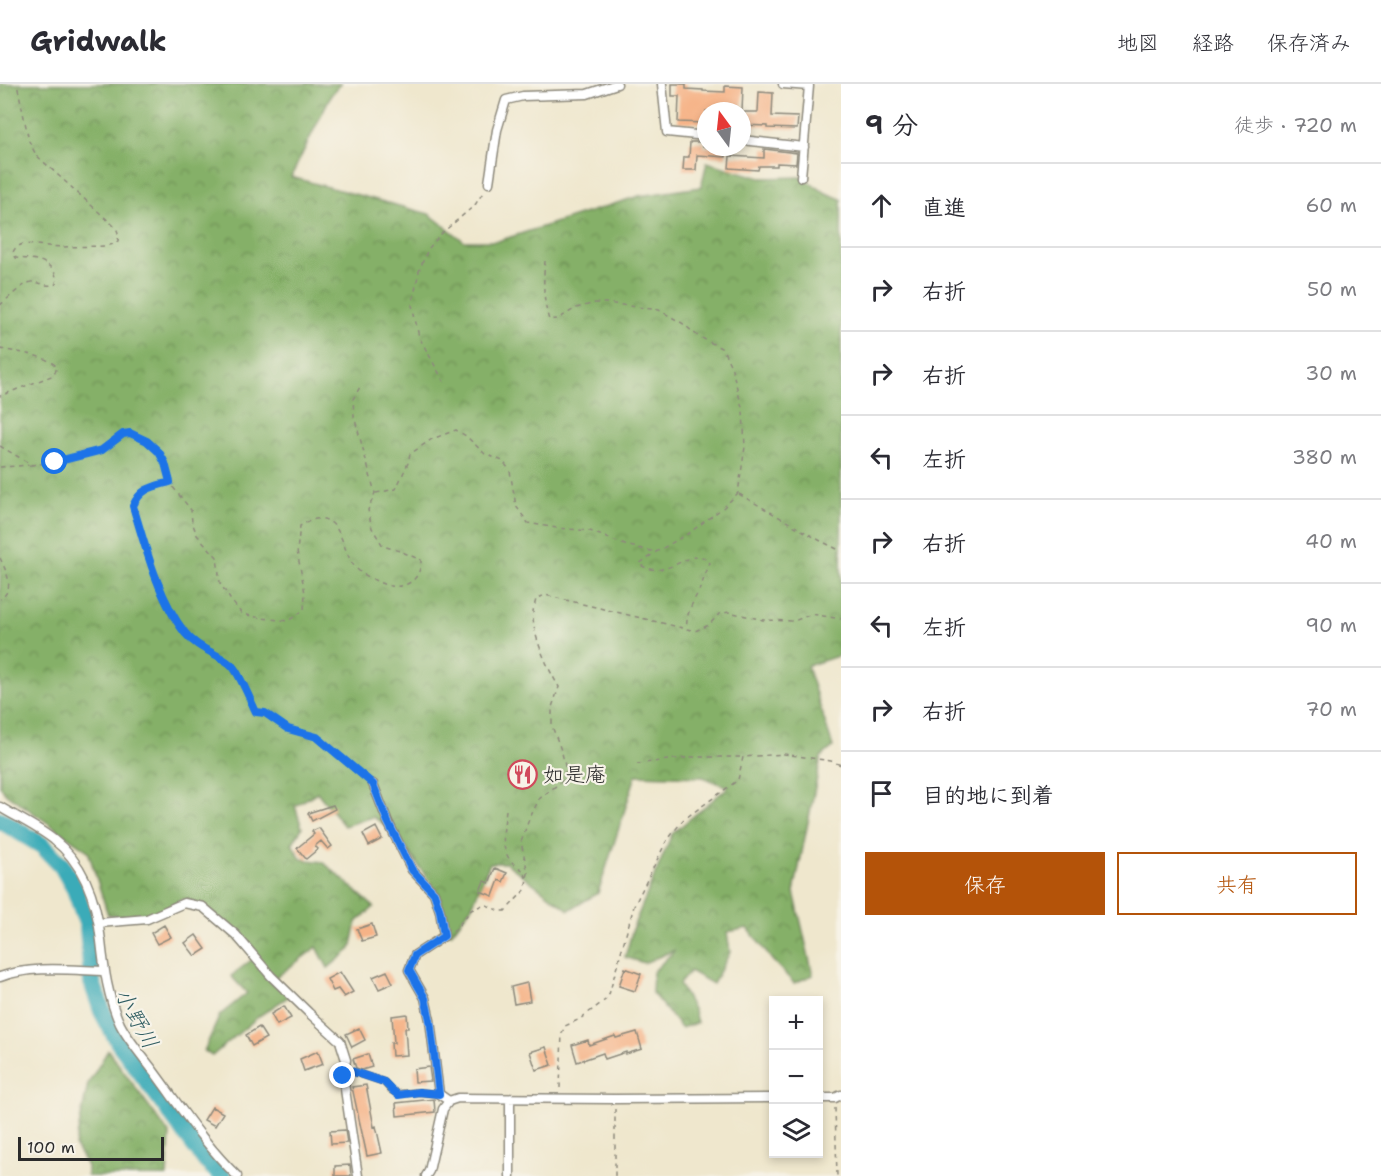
<!DOCTYPE html>
<html lang="ja">
<meta charset="utf-8">
<style>
:root{--surface:#fff;--page:#f7f7f7;--text:#2b2b33;--muted:#7c7c81;--line:#e1e1e2;--accent:#b45309}
body{margin:0;font-family:"Shantell Sans","Klee One",sans-serif;background:var(--page);color:var(--text)}
.controls{position:absolute;right:18px;bottom:18px;display:grid;overflow:hidden;border-radius:0px;box-shadow:0 3px 9px #0003}
.controls button{width:54px;height:54px;display:grid;place-items:center;padding:0;border:0;border-bottom:2px solid var(--line);background:var(--surface);color:var(--text);font:30px sans-serif}
.compass{position:absolute;left:697px;top:18px;width:54px;height:54px;border-radius:50%;background:var(--surface);box-shadow:0 3px 9px #0003;rotate:345deg}
.scale{position:absolute;left:18px;bottom:15px;width:146px;box-sizing:border-box;padding-left:6px;border:3px solid #2b2b2b;border-top:0;font-size:16px;line-height:21px;white-space:nowrap;color:#2b2b2b;-webkit-text-stroke:4px #f7f3e8;paint-order:stroke}
.stop{position:absolute;width:18px;height:18px;margin:-14px;border:4px solid #1a73e8;border-radius:50%;background:#fff}
.stop.end{background:#1a73e8;border-color:#fff;box-shadow:0 2px 6px #0008}
.list{margin:0;padding:0;list-style:none}
h2{display:flex;justify-content:space-between;align-items:center;height:78px;margin:0;padding:0 24px;font-size:26px}
h2 small{font-size:20px;font-weight:400;color:var(--muted)}
.list li{display:grid;grid-template-columns:39px 1fr auto;gap:18px;align-items:center;box-sizing:border-box;height:84px;padding:0 24px;border-top:2px solid var(--line)}
.list b{display:block;font-size:22px;white-space:nowrap}
.list em{font-size:20px;font-style:normal;color:var(--muted)}
.actions{display:flex;gap:12px;padding:18px 24px}
.actions a{flex:1;padding:14px 0;border:2px solid var(--accent);border-radius:0px;text-align:center;font-size:21px;color:var(--accent)}
.actions .main{background:var(--accent);color:#fff}
.icon{flex:none;width:33px;height:33px;fill:none;stroke:currentColor;stroke-width:2;stroke-linecap:round;stroke-linejoin:round}
.map{position:relative;flex:none;width:841px;height:1092px;overflow:hidden}
header{display:flex;align-items:center;gap:36px;box-sizing:border-box;height:84px;padding:0 30px;background:var(--surface);border-bottom:2px solid var(--line)}
header strong{font-size:28px}
nav{display:flex;gap:33px;margin-inline-start:auto;font-size:21px}
main{display:flex}
aside{flex:1;background:var(--surface)}
.map>svg:first-child{display:block}
.forest{fill:url(#forest-crowns);stroke:#586e49;stroke-width:1.5}
.lines{fill:none;stroke-linecap:round;stroke-linejoin:round}
.river{stroke:#3babb8;stroke-width:18}
.building{fill:#f6b387}
.service-casing{stroke:#8d897c;stroke-width:8}
.minor-casing{stroke:#8d897c;stroke-width:11}
.path{stroke:#8d897c;stroke-width:1.5;stroke-dasharray:4.5 4.5;stroke-linecap:butt}
.service{stroke:#fff;stroke-width:4.5}
.minor{stroke:#fff;stroke-width:8}
.route{stroke:#1a73e8;stroke-width:8}
.labels{text-anchor:middle;stroke-width:4.5;stroke-linejoin:round;paint-order:stroke}
.poi-label{font-size:21px;fill:#2b2b2b;stroke:#f7f3e8;text-anchor:start}
.water-label{font-size:22px;font-style:italic;fill:#315e63;stroke:#f7f3e8}
</style>
<header>
<strong>Gridwalk</strong>
<nav><a>地図</a><a>経路</a><a>保存済み</a></nav>
</header>
<main>
<div class="map">
<svg width="841" height="1092" viewBox="0 0 841 1092">
<defs>
<pattern id="forest-crowns" width="20" height="18" patternUnits="userSpaceOnUse" patternTransform="scale(1.5)"><rect width="20" height="18" fill="#85b067"/><path d="M2 6a3 3 0 1 1 6 0M12 15a3 3 0 1 1 6 0" fill="none" stroke="#6d8f55"/></pattern>
</defs>
<rect width="100%" height="100%" fill="#f7f3e8"/>
<filter id="ink" filterUnits="userSpaceOnUse"><feTurbulence type="fractalNoise" baseFrequency=".0167" numOctaves="2"/><feDisplacementMap in="SourceGraphic" scale="12" xChannelSelector="R" yChannelSelector="G"/><feConvolveMatrix kernelMatrix="1 2 1 2 8 2 1 2 1" color-interpolation-filters="sRGB"/></filter>
<filter id="wash" filterUnits="userSpaceOnUse"><feTurbulence type="fractalNoise" baseFrequency=".008" numOctaves="4" result="noise"/><feDisplacementMap in="SourceGraphic" scale="24" xChannelSelector="R" yChannelSelector="G"/><feGaussianBlur stdDeviation="1.35" result="paint"/><feColorMatrix in="noise" values="0 0 0 0 0 0 0 0 0 0 0 0 0 0 0 0 0 1.4 0 .05"/><feComposite in="paint" operator="in"/></filter>
<g filter="url(#wash)">
<rect width="100%" height="100%" fill="#efe7cd"/>
<path class="forest" d="M 0,0 L 341,0 L 331,11 L 291,93 L 429,130 L 464,157 L 498,157 L 639,112 L 701,103 L 707,78 L 761,94 L 801,93 L 826,109 L 841,115 L 841,571 L 807,582 L 833,663 L 821,673 L 794,808 L 813,891 L 794,899 L 772,876 L 748,844 L 727,848 L 730,868 L 713,900 L 690,887 L 679,900 L 694,927 L 697,939 L 681,944 L 652,909 L 653,888 L 675,866 L 644,879 L 625,873 L 634,841 L 672,750 L 728,703 L 703,693 L 636,691 L 598,809 L 569,826 L 506,779 L 490,779 L 472,822 L 451,850 L 443,846 L 440,812 L 393,746 L 373,733 L 344,742 L 317,708 L 295,722 L 302,744 L 292,760 L 301,775 L 323,778 L 374,823 L 357,838 L 351,865 L 328,884 L 317,863 L 274,895 L 291,911 L 259,932 L 212,972 L 204,967 L 220,931 L 247,909 L 231,892 L 255,873 L 203,823 L 183,815 L 147,835 L 108,831 L 88,767 L 5,709 L 0,702 Z
M 108,966 L 170,1051 L 167,1092 L 87,1092 L 87,1082 L 75,1062 L 88,1000 Z"/>
<g class="lines">
<path class="river" d="M 0,736 L 43,762 L 62,782 L 75,805 L 88,842 L 92,898 L 102,927 L 119,959 L 206,1077 L 223,1092"/>
</g>
<g id="blocks">
<path class="building" d="M 672,0 L 686,0 L 686,5 L 703,6 L 703,7 L 725,8 L 725,2 L 743,3 L 742,27 L 706,27 L 706,39 L 678,38 L 679,12 L 672,12 Z
M 759,8 L 773,9 L 772,32 L 798,33 L 797,45 L 767,44 L 767,42 L 742,41 L 742,28 L 758,28 Z
M 690,58 L 703,58 L 703,63 L 726,63 L 726,73 L 697,71 L 696,86 L 683,86 L 684,73 L 689,73 Z
M 764,65 L 797,69 L 796,80 L 777,79 L 777,82 L 759,82 L 758,86 L 729,84 L 730,72 L 764,74 Z
M 333,721 L 335,725 L 312,737 L 308,729 Z
M 376,743 L 382,755 L 369,762 L 363,750 Z
M 319,744 L 332,762 L 328,765 L 321,757 L 315,762 L 318,765 L 306,775 L 297,764 L 314,750 L 312,747 Z
M 495,784 L 507,789 L 503,798 L 499,796 L 493,812 L 480,807 L 484,797 L 489,799 Z
M 372,840 L 376,853 L 362,857 L 357,845 Z
M 164,841 L 171,853 L 157,860 L 151,849 Z
M 196,851 L 206,865 L 195,872 L 185,859 Z
M 625,884 L 641,890 L 635,907 L 619,902 Z
M 387,887 L 393,899 L 379,905 L 373,893 Z
M 340,888 L 353,908 L 344,913 L 338,905 L 333,907 L 327,895 Z
M 527,899 L 530,917 L 514,920 L 511,903 Z
M 284,922 L 291,934 L 277,941 L 271,930 Z
M 407,930 L 408,944 L 405,944 L 407,971 L 392,972 L 391,959 L 394,959 L 392,932 Z
M 259,943 L 266,954 L 252,962 L 246,951 Z
M 359,944 L 365,956 L 352,963 L 346,950 Z
M 637,948 L 642,965 L 626,970 L 626,968 L 605,975 L 603,969 L 577,978 L 572,961 L 588,956 L 589,961 L 615,952 L 616,954 Z
M 546,963 L 552,981 L 536,986 L 530,968 Z
M 318,967 L 323,980 L 304,987 L 300,975 Z
M 368,970 L 372,983 L 362,986 L 356,984 L 353,975 Z
M 429,983 L 431,997 L 415,998 L 414,985 Z
M 366,1001 L 374,1043 L 376,1042 L 382,1069 L 367,1072 L 352,1003 Z
M 434,1015 L 435,1028 L 397,1032 L 396,1019 Z
M 212,1023 L 223,1029 L 215,1042 L 204,1036 Z
M 345,1046 L 347,1059 L 331,1060 L 330,1047 Z
M 350,1081 L 351,1092 L 335,1092 L 335,1082 Z"/>
</g>
</g>
<g filter="url(#ink)">
<use href="#blocks" fill-opacity="0" stroke="#8d897c" stroke-width="1.5"/>
<g class="lines">
<defs>
<path id="service" d="M 345,985 L 384,998 L 391,1006 L 398,1010 L 419,1008 L 439,1010"/>
<path id="minor" d="M 662,0 L 667,48 L 706,52
M 783,0 L 809,2 L 801,93
M 742,56 L 804,63
M 489,99 L 497,46 L 506,16 L 523,12 L 587,10 L 617,0
M 373,700 L 388,738 L 412,786 L 434,809 L 440,827 L 444,852 L 415,871 L 409,886 L 425,914 L 430,936 L 439,1010 L 449,1017
M 0,723 C 18,734 38,743 54,756 C 85,780 97,819 101,857 C 104,885 108,914 120,940 C 128,956 144,974 155,989 C 181,1024 205,1061 237,1092
M 99,839 L 147,835 L 184,819 L 203,823 L 236,851 L 271,892 L 309,929 L 340,957 L 346,976 L 343,992 L 358,1092
M 0,893 C 32,881 71,886 105,887
M 818,1014 L 835,1014 L 841,1011
M 426,1092 L 429,1087 L 443,1025 L 449,1017 L 458,1014 L 615,1015 L 774,1014
M 510,1092 L 510,1015"/>
</defs>
<use href="#service" class="service-casing"/>
<use href="#minor" class="minor-casing"/>
<path class="path" d="M 545,177 C 543,197 543,216 549,236 L 558,235 L 576,224 L 595,219 L 607,219 L 659,226 L 682,239 L 698,252 L 723,265 L 732,285 L 743,327 L 745,363 L 738,409 L 724,423 L 689,449 L 656,468 L 639,480 C 664,497 685,469 702,473 C 704,474 708,477 710,479 C 707,486 704,494 701,502 C 695,516 685,528 687,545 L 695,547 L 709,541 L 719,530 L 729,528 L 763,536 L 794,537 L 812,530 L 841,535
M 0,221 C 8,215 23,199 32,198 C 41,198 47,204 56,200 C 57,194 56,191 53,186 C 43,174 30,175 16,174 L 13,168 L 16,163 L 23,160 L 61,163 L 106,162 L 114,160 L 118,157 C 119,149 118,146 113,141 L 36,71 L 29,57 L 17,0
M 0,265 C 16,268 47,271 57,283 L 54,291 L 0,312
M 444,298 L 419,253 L 412,221 L 419,187 L 428,165 L 442,149 L 475,121 L 484,107
M 0,362 L 32,381 L 55,378 L 102,366 L 123,350 L 130,349 L 147,357 L 159,368 L 165,379 L 169,398 L 191,426 L 192,438 L 197,451 L 217,473 L 220,499 L 230,515 L 242,530 L 261,534 L 288,537 L 304,526 L 305,509 L 297,467 L 300,442 C 310,436 320,431 330,438 C 344,447 344,474 358,486 C 363,491 372,494 378,498 C 388,502 399,505 409,499 C 418,494 421,485 421,476 L 400,467 L 383,462 L 372,444 L 368,426 L 375,409 L 354,332 L 353,315 L 360,303
M 0,383 L 32,381
M 169,398 C 152,403 141,404 133,422 C 145,462 159,516 185,549 C 198,565 215,568 230,580 C 238,585 251,618 256,628 L 265,629 L 288,645 L 317,653 L 366,694
M 376,409 L 396,405 L 408,379 L 410,370 L 432,355 L 456,346 L 466,352 L 485,370 L 503,377 L 510,387 L 516,422 L 528,439 L 557,444 L 590,447 L 625,461 L 656,468
M 739,410 L 819,456 L 841,467
M 0,474 C 6,487 16,505 0,515
M 637,680 L 691,673 L 743,673
M 506,726 C 504,743 499,765 512,778 C 515,782 520,784 524,787 L 527,796
M 453,848 L 471,826 L 485,820 L 499,827 L 505,827 L 525,806 L 528,789 L 521,758 L 528,738 L 539,715 L 561,698 L 566,686 L 562,669 L 552,642 L 552,623 L 559,603 C 548,585 532,551 533,529 C 533,525 535,520 536,515 L 545,511 L 687,545
M 560,1004 L 562,949 L 565,942 L 580,935 L 608,914 L 634,822 L 666,758 L 683,736 L 738,696 L 743,673 L 784,670 L 831,677 L 841,681
M 835,1024 L 837,1092
M 615,1092 L 615,1025"/>
<use href="#service" class="service"/>
<use href="#minor" class="minor"/>
</g>
</g>
<g class="lines" filter="url(#ink)">
<path class="route" d="M 55,378 L 102,366 L 123,350 L 130,349 L 147,357 L 159,368 L 165,379 L 170,398 C 152,403 141,404 133,422 C 145,462 159,516 185,549 C 198,565 215,568 230,580 C 238,585 251,618 256,628 L 265,629 L 288,645 L 317,653 L 373,700 L 388,738 L 412,786 L 434,809 L 440,827 L 444,852 L 415,871 L 409,886 L 425,914 L 430,936 L 439,1010 L 419,1008 L 398,1011 L 392,1006 L 384,998 L 345,985 L 343,992"/>
</g>
<defs>
<symbol id="restaurant-ring" viewBox="-11 -11 22 22"><circle r="9.5" fill="#f7f3e8" stroke="#d1495b" stroke-width="1.5"/><path d="M-5-6h1v4h1v-4h1v4h1v-4h1v5L-1.5 .5V6h-2V.5L-5-1ZM5-6V6H3V1.5H1.5Q1.5-4 5-6Z" fill="#d1495b"/></symbol>
</defs>
<g fill-rule="evenodd">
<use href="#restaurant-ring" x="506" y="674" width="33" height="33"/>
</g>
<g class="labels">
<g class="poi-label">
<text x="543" y="698">如是庵</text>
</g>
<g class="water-label">
<text transform="translate(137 934) rotate(61)" y="8">小野川</text>
</g>
</g>
</svg>
<div class="controls">
<button>+</button>
<button>−</button>
<button><svg class="icon" aria-label="layers" viewBox="0 0 24 24"><path d="M12 4l9 5-9 5-9-5zM3 14l9 5 9-5"/></svg></button>
</div>
<svg class="compass" viewBox="-18 -18 36 36"><path d="M0-13l5 13h-10z" fill="#e53935"/><path d="M0 13l5-13h-10z" fill="#7c7c81"/></svg>
<div class="scale">100 m</div>
<div class="stop" style="left:55px;top:378px"></div>
<div class="stop end" style="left:343px;top:992px"></div>
</div>
<aside>
<h2>9 分<small>徒歩 · 720 m</small></h2>
<ul class="list">
<li><svg class="icon" aria-label="ahead" viewBox="0 0 24 24"><path d="M12 20V5M6 11l6-6 6 6"/></svg><div><b>直進</b></div><em>60 m</em></li>
<li><svg class="icon" aria-label="right" viewBox="0 0 24 24"><path d="M7 20v-9h11M14 6l5 5-5 5"/></svg><div><b>右折</b></div><em>50 m</em></li>
<li><svg class="icon" aria-label="right" viewBox="0 0 24 24"><path d="M7 20v-9h11M14 6l5 5-5 5"/></svg><div><b>右折</b></div><em>30 m</em></li>
<li><svg class="icon" aria-label="left" viewBox="0 0 24 24"><path d="M17 20v-9H6M10 6l-5 5 5 5"/></svg><div><b>左折</b></div><em>380 m</em></li>
<li><svg class="icon" aria-label="right" viewBox="0 0 24 24"><path d="M7 20v-9h11M14 6l5 5-5 5"/></svg><div><b>右折</b></div><em>40 m</em></li>
<li><svg class="icon" aria-label="left" viewBox="0 0 24 24"><path d="M17 20v-9H6M10 6l-5 5 5 5"/></svg><div><b>左折</b></div><em>90 m</em></li>
<li><svg class="icon" aria-label="right" viewBox="0 0 24 24"><path d="M7 20v-9h11M14 6l5 5-5 5"/></svg><div><b>右折</b></div><em>70 m</em></li>
<li><svg class="icon" aria-label="arrive" viewBox="0 0 24 24"><path d="M6 21V4h12l-3 4 3 4H6"/></svg><div><b>目的地に到着</b></div></li>
</ul>
<div class="actions"><a class="main">保存</a><a>共有</a></div>
</aside>
</main>
